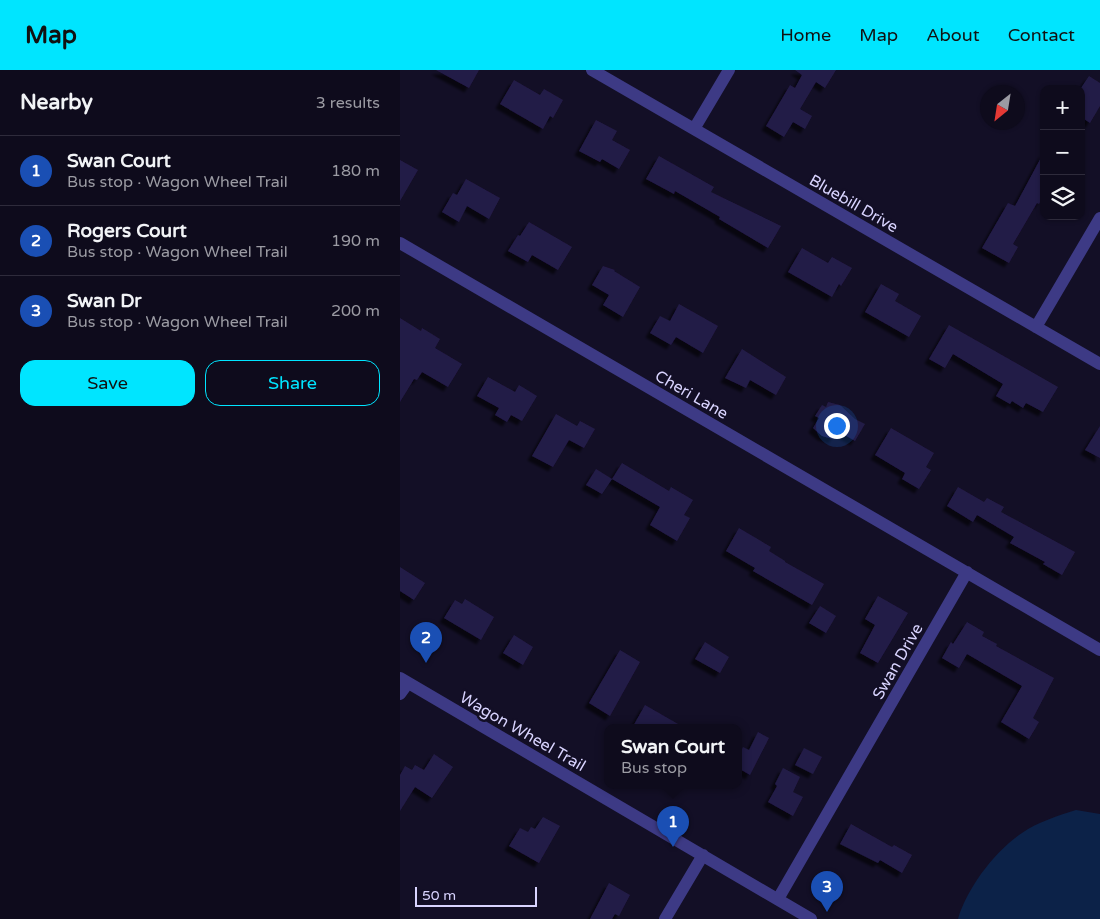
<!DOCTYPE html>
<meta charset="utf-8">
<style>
:root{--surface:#0e0b1c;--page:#1c1929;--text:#f1f3f6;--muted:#9b9ba3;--line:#2e2b3b;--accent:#00e5ff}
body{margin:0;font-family:"Varela Round",sans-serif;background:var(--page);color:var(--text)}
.controls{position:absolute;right:15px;top:15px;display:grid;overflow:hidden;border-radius:10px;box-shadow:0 1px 4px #0004}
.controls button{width:45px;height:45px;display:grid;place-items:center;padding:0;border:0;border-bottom:1px solid var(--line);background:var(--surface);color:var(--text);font:25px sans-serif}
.compass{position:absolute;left:580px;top:15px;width:45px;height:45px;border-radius:50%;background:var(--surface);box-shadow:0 1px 4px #0004;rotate:210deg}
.scale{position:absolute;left:15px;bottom:12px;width:122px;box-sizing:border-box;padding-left:5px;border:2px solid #d9d4ff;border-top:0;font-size:14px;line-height:18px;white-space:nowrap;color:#d9d4ff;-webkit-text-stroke:4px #130f26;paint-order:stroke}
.you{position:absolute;left:436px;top:355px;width:18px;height:18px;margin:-12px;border:4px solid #fff;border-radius:50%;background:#1a73e8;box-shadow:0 0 0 8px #1a73e833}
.badge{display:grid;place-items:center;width:32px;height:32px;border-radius:50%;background:var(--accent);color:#fff;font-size:16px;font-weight:700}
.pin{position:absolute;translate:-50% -41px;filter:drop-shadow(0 1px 2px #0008)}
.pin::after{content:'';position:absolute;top:26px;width:18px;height:15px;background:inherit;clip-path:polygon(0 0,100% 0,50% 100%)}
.popup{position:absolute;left:204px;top:654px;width:138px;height:65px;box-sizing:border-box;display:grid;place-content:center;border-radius:10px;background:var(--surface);filter:drop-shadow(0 1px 4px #0005);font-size:16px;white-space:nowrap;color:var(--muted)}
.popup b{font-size:19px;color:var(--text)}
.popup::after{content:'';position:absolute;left:50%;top:100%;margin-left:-10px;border:10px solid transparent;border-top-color:var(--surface)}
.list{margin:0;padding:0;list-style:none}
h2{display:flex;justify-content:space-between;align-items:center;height:65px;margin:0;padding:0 20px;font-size:21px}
h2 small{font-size:16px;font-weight:400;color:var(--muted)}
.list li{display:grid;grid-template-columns:32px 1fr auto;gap:15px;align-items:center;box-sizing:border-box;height:70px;padding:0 20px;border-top:1px solid var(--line)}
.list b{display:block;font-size:19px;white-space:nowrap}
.list p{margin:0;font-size:16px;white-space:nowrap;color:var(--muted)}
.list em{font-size:16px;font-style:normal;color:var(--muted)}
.actions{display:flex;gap:10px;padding:15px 20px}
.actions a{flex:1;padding:11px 0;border:1px solid var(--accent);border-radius:15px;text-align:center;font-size:18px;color:var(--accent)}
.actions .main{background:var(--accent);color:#111}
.icon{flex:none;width:28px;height:28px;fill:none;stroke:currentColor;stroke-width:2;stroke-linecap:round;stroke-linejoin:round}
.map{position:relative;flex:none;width:700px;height:849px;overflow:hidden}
header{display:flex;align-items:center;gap:30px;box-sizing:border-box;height:70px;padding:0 25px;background:var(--accent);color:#111}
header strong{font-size:24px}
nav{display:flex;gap:28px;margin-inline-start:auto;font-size:18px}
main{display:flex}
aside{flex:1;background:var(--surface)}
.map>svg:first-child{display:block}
.water{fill:#0c2248}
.building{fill:#241b47;filter:url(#shadow)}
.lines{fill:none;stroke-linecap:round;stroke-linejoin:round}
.minor{stroke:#3d3a85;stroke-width:12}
.labels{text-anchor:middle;stroke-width:5;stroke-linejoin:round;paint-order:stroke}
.street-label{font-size:16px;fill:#d9d4ff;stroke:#130f26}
</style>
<header>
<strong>Map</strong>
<nav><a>Home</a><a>Map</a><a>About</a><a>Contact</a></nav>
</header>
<main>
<aside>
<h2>Nearby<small>3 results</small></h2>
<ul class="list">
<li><span class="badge" style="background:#1a4fb4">1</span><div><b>Swan Court</b><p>Bus stop · Wagon Wheel Trail</p></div><em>180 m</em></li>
<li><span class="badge" style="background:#1a4fb4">2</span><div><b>Rogers Court</b><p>Bus stop · Wagon Wheel Trail</p></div><em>190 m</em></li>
<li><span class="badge" style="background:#1a4fb4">3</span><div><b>Swan Dr</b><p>Bus stop · Wagon Wheel Trail</p></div><em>200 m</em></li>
</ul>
<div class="actions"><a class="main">Save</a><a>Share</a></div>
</aside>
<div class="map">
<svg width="700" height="849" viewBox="0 0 700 849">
<defs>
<filter id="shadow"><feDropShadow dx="-4.5" dy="4.5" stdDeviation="1" flood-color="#0009"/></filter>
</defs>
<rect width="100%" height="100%" fill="#130f26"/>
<path class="water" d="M 676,740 L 700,744 L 700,849 L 558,849 C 567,818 595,781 622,763 C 638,752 657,746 676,740 Z"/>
<path class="building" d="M 36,0 L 79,0 L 69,18 Z
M 395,0 L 436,0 L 425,18 L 416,12 L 400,39 L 412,46 L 405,59 L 393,52 L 384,67 L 366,56 L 390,15 L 395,18 L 402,5 Z
M 689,6 L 700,13 L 700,36 L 690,53 L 681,47 L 681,18 Z
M 114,10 L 140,25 L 144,19 L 163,30 L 153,48 L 150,46 L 143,59 L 100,34 Z
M 196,50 L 217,61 L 212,70 L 230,80 L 219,99 L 202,89 L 200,92 L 179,81 Z
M 644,82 L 644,126 L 639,134 L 637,133 L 613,174 L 618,177 L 609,193 L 582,178 L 608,133 L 615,136 Z
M 259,86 L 314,117 L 311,122 L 381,156 L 368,178 L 319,149 L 320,147 L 275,121 L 274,124 L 246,109 Z
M 0,90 L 18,100 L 0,131 Z
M 66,109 L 100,128 L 89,149 L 67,136 L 59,152 L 42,142 L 53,123 L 57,125 Z
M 129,152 L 172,177 L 158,200 L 132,185 L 128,192 L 108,181 L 118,165 L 120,166 Z
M 402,178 L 428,193 L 432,187 L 452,198 L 441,216 L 439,214 L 432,227 L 388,202 Z
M 203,196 L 215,200 L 214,201 L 240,217 L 223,247 L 203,235 L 209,225 L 192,215 Z
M 481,214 L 499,224 L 495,231 L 521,246 L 509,267 L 465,242 Z
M 279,234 L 318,256 L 303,283 L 276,267 L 271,275 L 250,263 L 260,246 L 270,251 Z
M 0,248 L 21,261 L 22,258 L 40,269 L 35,278 L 62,294 L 48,317 L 22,302 L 17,310 L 14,309 L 0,332 Z
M 549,255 L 658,317 L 643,342 L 626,333 L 623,338 L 612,331 L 610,334 L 596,326 L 603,314 L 553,284 L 545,298 L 529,289 Z
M 342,279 L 386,307 L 376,325 L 350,310 L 346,318 L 325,308 Z
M 88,307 L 115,322 L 119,315 L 137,326 L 122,351 L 111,345 L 107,352 L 95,345 L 99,338 L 77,326 Z
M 428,332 L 440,335 L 455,349 L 465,354 L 455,371 L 438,361 L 433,369 L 422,366 L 413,358 L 419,348 L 415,346 L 422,335 L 426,337 Z
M 156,344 L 177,356 L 180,351 L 195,359 L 184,378 L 169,370 L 153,397 L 132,386 Z
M 700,356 L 700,388 L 685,380 Z
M 491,358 L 534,383 L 526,397 L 531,400 L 519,419 L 502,409 L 505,403 L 475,385 Z
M 222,393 L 269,421 L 271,417 L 293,430 L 284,445 L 290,448 L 277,471 L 250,455 L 260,437 L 212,409 Z
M 196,399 L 212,409 L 202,424 L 186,415 Z
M 558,417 L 584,432 L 587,428 L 604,437 L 601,442 L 675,482 L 662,505 L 643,494 L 645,492 L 610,473 L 614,467 L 577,445 L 573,452 L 547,436 Z
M 339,458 L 371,477 L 369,481 L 385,491 L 385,492 L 424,514 L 412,535 L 353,501 L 355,498 L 326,481 Z
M 0,497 L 25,513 L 14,530 L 0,521 Z
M 478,526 L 508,543 L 478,593 L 460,583 L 475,555 L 465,549 Z
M 65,529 L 94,547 L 81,570 L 44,548 L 55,530 L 62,534 Z
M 420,536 L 436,546 L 426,563 L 409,553 Z
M 567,552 L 584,562 L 582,566 L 597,574 L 596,576 L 654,608 L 633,648 L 639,652 L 629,669 L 601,652 L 622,616 L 567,584 L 559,598 L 542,588 L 551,572 L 553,574 Z
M 114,565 L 133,577 L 123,595 L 103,583 Z
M 305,572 L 329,587 L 320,603 L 295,589 Z
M 220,580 L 240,592 L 210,646 L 189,633 Z
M 245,635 L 285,658 L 232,658 Z
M 358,662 L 369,668 L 350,705 L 338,698 L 338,687 L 343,677 L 349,680 Z
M 404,678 L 422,687 L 413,704 L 395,695 Z
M 34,684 L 53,697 L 32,728 L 15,717 L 0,741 L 0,705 L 5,696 L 12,700 L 15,695 L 24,700 Z
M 383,698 L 400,707 L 393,722 L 403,727 L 393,746 L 368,732 L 377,716 L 375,714 Z
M 143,747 L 160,756 L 139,793 L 109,776 L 120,758 L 128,762 L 131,757 L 135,759 Z
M 451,754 L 492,777 L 494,775 L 512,785 L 502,803 L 480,790 L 478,793 L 440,774 Z
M 209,813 L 230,825 L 219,846 L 215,844 L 212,849 L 190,849 Z"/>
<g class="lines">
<path class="minor" d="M 192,0 L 700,294
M 294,59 L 329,0
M 0,173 L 700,580
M 636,257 L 700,148
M 0,608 L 411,849
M 0,624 L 8,613
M 378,829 L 567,502
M 265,849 L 303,785"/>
</g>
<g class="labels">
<g class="street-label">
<text transform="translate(454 133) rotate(30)" y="6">Bluebill Drive</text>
<text transform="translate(292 324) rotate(30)" y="6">Cheri Lane</text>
<text transform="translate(497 591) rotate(-60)" y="6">Swan Drive</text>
<text transform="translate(123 661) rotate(30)" y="6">Wagon Wheel Trail</text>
</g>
</g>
</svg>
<div class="controls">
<button>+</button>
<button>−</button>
<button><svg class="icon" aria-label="layers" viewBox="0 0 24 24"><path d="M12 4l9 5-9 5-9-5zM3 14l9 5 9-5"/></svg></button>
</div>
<svg class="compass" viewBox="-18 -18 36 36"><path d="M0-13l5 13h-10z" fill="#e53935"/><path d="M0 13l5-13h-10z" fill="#9b9ba3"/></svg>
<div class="scale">50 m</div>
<div class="you"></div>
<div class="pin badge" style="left:273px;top:777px;background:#1a4fb4">1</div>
<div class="popup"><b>Swan Court</b>Bus stop</div>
<div class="pin badge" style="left:26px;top:593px;background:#1a4fb4">2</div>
<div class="pin badge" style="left:427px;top:842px;background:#1a4fb4">3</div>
</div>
</main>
